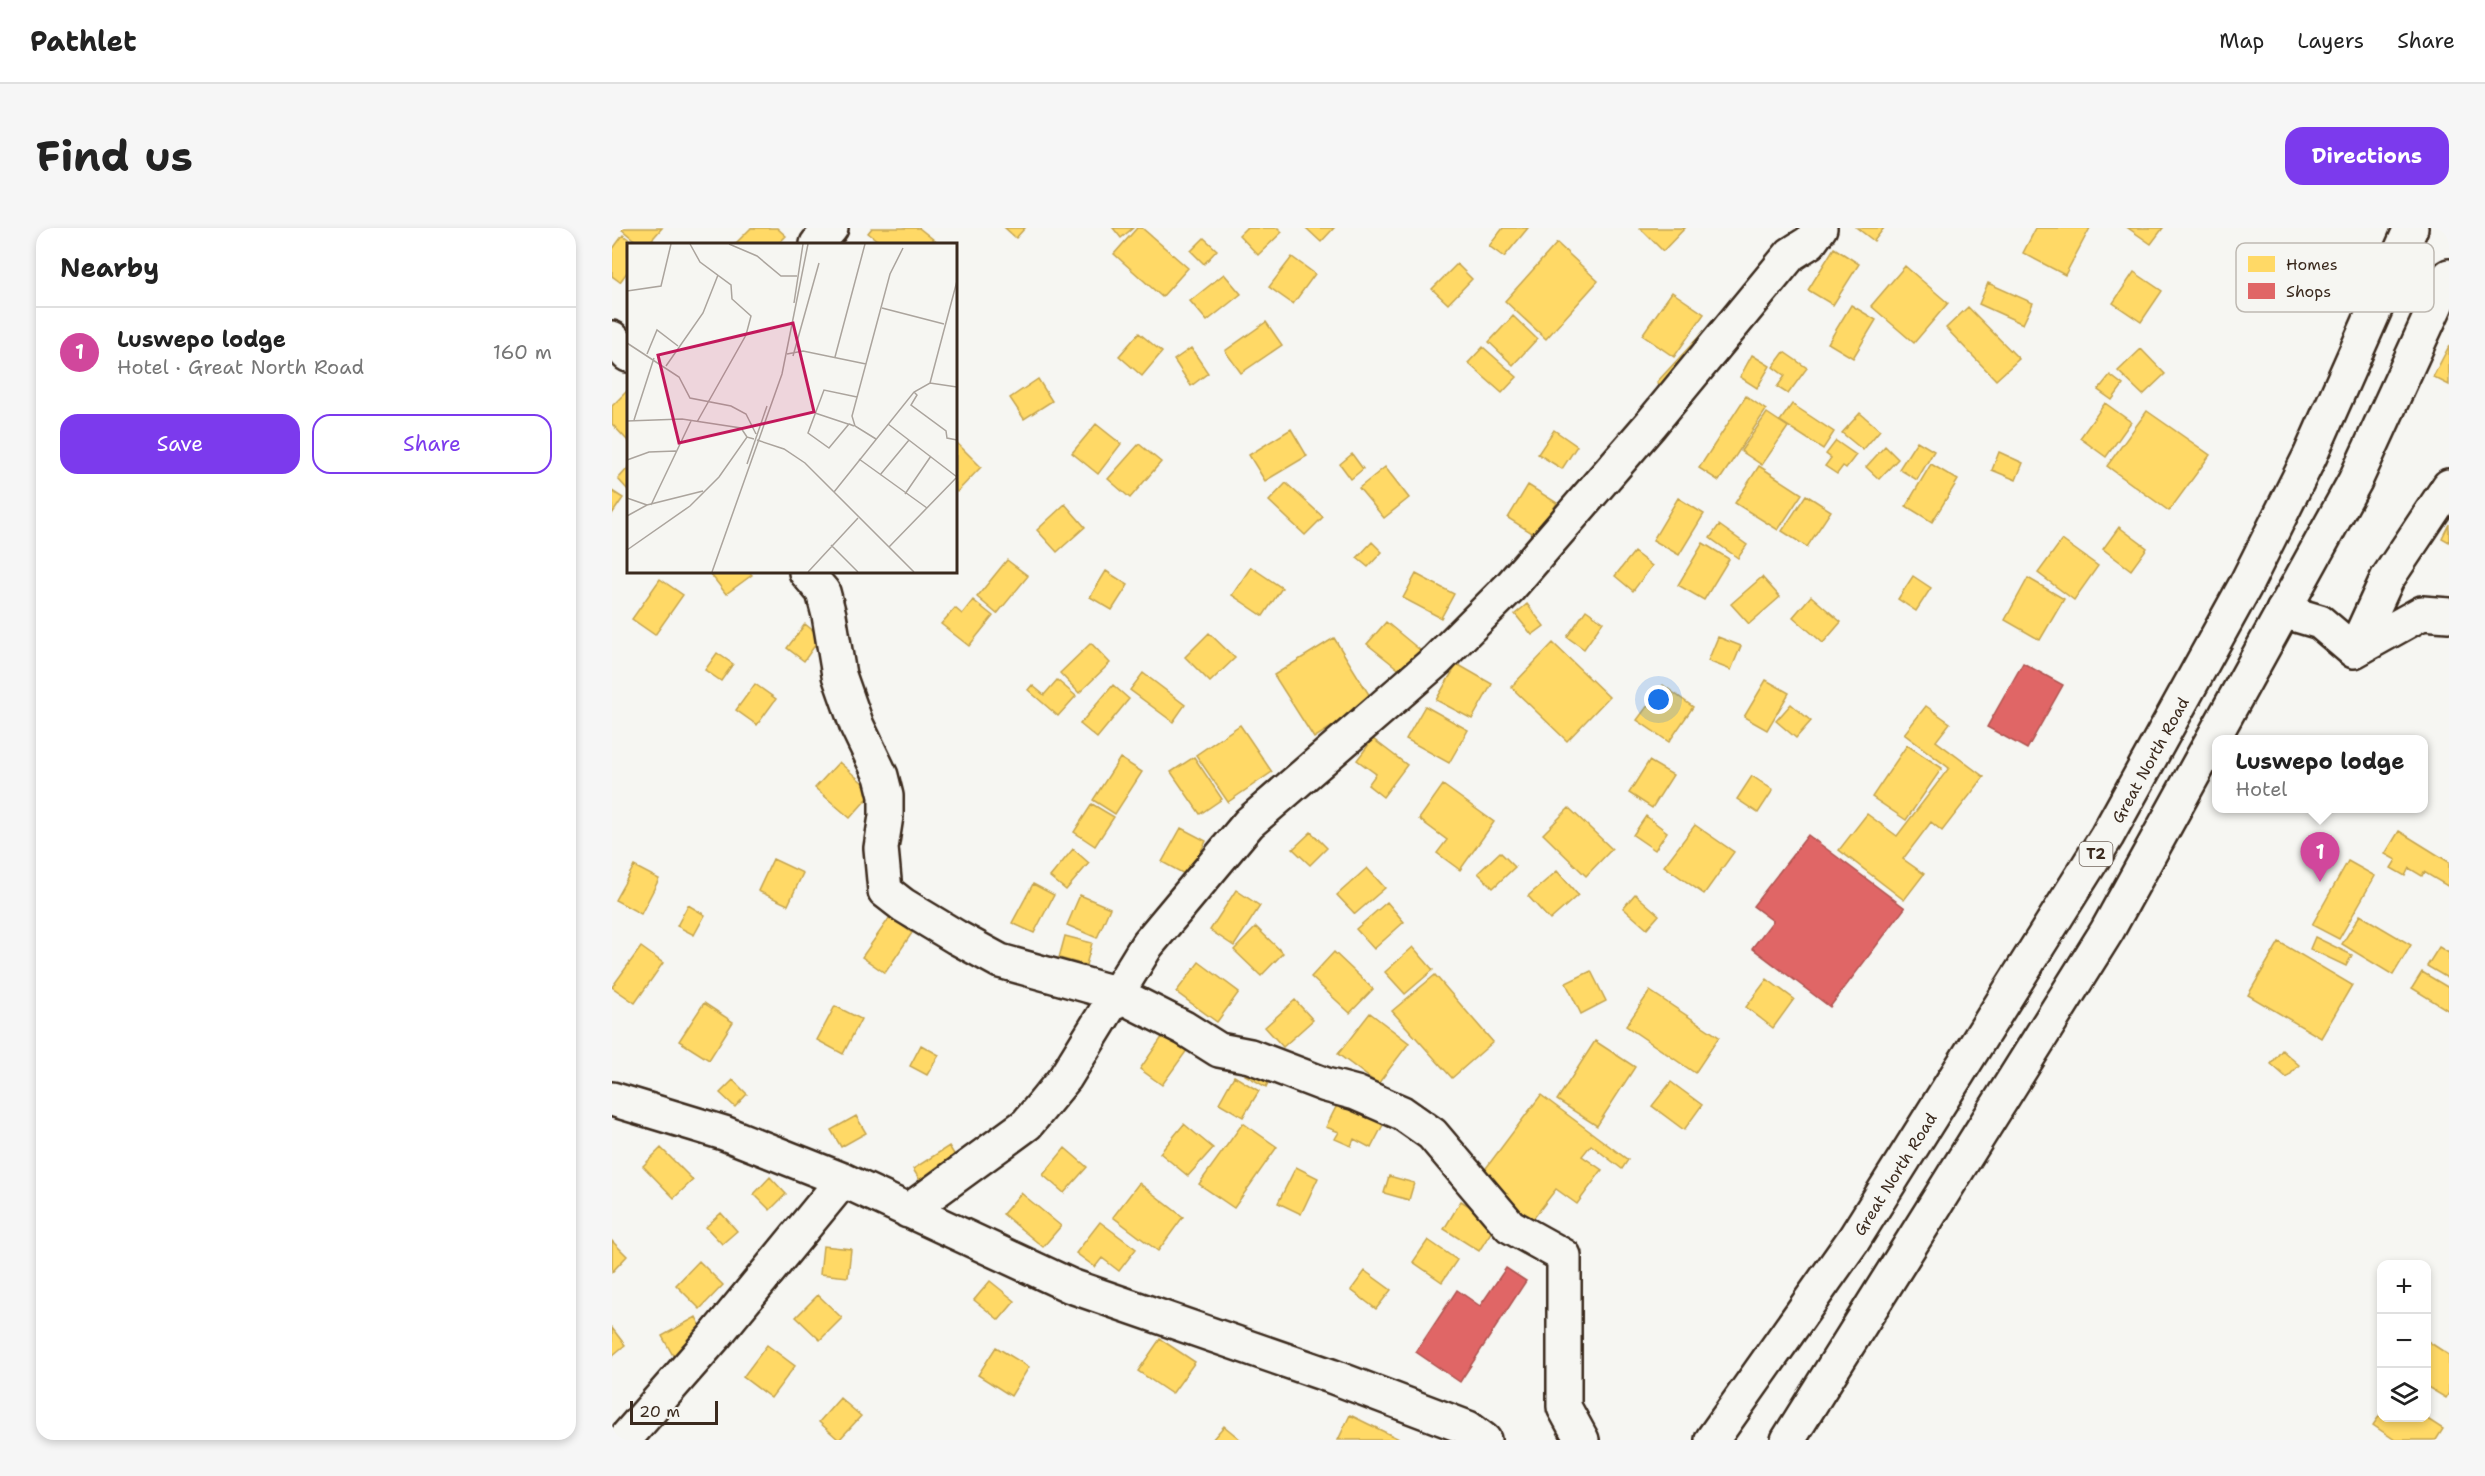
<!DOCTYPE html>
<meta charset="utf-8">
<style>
:root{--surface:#fff;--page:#f6f6f6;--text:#222;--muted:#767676;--line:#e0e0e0;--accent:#7c3aed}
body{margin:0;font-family:"Shantell Sans",sans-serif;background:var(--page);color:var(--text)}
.controls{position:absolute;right:18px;bottom:18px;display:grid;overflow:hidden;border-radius:12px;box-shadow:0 3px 9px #0003}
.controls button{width:54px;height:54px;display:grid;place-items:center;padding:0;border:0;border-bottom:2px solid var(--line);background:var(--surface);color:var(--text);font:30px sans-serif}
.scale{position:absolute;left:18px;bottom:15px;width:88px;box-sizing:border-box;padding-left:6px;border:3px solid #3b2a1e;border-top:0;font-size:16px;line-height:21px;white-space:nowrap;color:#3b2a1e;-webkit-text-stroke:4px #f6f6f2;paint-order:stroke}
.you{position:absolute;left:1047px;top:472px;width:21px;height:21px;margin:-15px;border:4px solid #fff;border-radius:50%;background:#1a73e8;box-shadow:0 0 0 9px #1a73e833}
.badge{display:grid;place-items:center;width:39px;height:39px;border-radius:50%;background:var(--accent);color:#fff;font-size:20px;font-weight:700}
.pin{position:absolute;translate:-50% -50px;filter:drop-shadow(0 2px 3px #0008)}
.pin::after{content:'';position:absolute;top:32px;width:21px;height:18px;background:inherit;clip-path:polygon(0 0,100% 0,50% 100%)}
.popup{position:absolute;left:1600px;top:507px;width:216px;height:78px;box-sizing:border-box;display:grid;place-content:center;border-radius:12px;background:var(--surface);filter:drop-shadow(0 2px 4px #0005);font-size:20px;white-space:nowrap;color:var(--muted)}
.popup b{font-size:22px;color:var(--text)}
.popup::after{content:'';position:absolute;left:50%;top:100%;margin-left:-12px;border:12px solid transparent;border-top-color:var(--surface)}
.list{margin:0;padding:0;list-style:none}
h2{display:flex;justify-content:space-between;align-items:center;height:78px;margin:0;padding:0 24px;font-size:26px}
h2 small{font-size:20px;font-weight:400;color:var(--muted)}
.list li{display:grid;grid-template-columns:39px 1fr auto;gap:18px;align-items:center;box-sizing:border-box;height:90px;padding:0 24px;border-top:2px solid var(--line)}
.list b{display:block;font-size:22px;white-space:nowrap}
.list p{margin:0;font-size:20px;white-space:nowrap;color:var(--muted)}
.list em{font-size:20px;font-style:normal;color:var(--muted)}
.actions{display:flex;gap:12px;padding:18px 24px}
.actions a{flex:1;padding:14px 0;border:2px solid var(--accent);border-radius:18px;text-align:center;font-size:21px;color:var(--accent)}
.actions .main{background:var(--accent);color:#fff}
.icon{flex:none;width:33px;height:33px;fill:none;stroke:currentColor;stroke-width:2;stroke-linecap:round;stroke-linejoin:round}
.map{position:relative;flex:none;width:1837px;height:1212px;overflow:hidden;border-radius:18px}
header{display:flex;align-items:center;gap:36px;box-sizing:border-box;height:84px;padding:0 30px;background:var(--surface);border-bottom:2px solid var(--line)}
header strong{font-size:28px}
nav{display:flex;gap:33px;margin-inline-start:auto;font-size:21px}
.intro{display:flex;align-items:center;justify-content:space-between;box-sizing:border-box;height:144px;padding:0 36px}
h1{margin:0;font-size:42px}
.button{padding:15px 27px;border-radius:18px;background:var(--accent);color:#fff;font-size:21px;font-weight:700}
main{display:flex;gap:36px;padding:0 36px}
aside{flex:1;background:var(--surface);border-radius:18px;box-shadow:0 3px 9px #0003}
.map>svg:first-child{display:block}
.homes{fill:#ffd966;stroke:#c4a450;stroke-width:1.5}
.shops{fill:#e06666;stroke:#ae5450;stroke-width:1.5}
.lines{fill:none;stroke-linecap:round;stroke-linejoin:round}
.minor-casing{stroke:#3b2a1e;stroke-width:38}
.highway-casing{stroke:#3b2a1e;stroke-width:38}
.minor{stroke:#f6f6f2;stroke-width:33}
.highway{stroke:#f6f6f2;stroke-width:33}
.labels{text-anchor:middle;stroke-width:6;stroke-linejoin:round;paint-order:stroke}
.shield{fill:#f6f6f2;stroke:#73675e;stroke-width:1.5}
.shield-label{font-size:15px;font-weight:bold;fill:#3b2a1e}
.street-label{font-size:16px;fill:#3b2a1e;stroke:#f6f6f2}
.inset-road{fill:none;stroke:#aba49d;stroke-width:1.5}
.view{fill:#c2185b;fill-opacity:0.15;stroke:#c2185b;stroke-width:3}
.inset-edge{fill:none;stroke:#3b2a1e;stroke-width:3}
.key{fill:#f6f6f2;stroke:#beb9b2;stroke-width:1.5}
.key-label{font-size:16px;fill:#3b2a1e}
</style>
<header>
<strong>Pathlet</strong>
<nav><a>Map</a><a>Layers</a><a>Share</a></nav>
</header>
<div class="intro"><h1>Find us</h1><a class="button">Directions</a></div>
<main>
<aside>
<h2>Nearby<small></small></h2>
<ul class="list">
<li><span class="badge" style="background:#d1479c">1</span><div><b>Luswepo lodge</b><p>Hotel · Great North Road</p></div><em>160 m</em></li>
</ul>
<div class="actions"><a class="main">Save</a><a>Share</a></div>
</aside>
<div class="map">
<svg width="1837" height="1212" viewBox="0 0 1837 1212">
<rect width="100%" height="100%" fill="#f6f6f2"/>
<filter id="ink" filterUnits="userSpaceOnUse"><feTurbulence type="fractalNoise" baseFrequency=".0167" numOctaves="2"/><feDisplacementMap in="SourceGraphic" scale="12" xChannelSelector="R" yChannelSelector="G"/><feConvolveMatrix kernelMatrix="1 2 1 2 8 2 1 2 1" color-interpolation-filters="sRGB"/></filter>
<g filter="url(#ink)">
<path class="homes" d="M 8,0 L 50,0 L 36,16 L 27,16 Z
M 139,0 L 165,0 L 174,8 L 166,16 L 123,16 Z
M 260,0 L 307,0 L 327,16 L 270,16 L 256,5 Z
M 393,0 L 413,0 L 404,10 Z
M 501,0 L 521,0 L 509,10 Z
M 525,0 L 530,0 L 576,40 L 550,69 L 502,26 Z
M 634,0 L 666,0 L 670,4 L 646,27 L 627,7 Z
M 694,0 L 722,0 L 709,14 Z
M 891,0 L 916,0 L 892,29 L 877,18 Z
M 1028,0 L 1073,0 L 1051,23 Z
M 1245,0 L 1272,0 L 1262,13 Z
M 1424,0 L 1478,0 L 1453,47 L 1411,25 Z
M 1516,0 L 1551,0 L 1539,16 Z
M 11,7 L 23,16 L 16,16 L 16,43 L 8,54 L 0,48 L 0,22 Z
M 592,10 L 605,22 L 592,36 L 579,23 Z
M 945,15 L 986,53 L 934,111 L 893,73 Z
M 1222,20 L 1247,36 L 1221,77 L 1196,62 Z
M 680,29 L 703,46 L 681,76 L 657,59 Z
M 845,36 L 860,51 L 836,76 L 820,61 Z
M 1293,38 L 1336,75 L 1302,115 L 1259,78 Z
M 1522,44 L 1550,63 L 1529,94 L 1501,75 Z
M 612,46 L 629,66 L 595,93 L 578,73 Z
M 1376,55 L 1421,75 L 1411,96 L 1367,76 Z
M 1060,64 L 1092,86 L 1062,129 L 1030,107 Z
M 1239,77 L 1264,92 L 1241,130 L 1216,115 Z
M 1356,79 L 1407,131 L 1384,152 L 1334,100 Z
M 901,88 L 925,111 L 901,137 L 877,114 Z
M 1105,89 L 1114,97 L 1054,162 L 1045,154 Z
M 654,94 L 670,117 L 629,145 L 613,123 Z
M 527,105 L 550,124 L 530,148 L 507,128 Z
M 1837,118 L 1837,157 L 1821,149 Z
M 871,119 L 905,149 L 890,165 L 856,135 Z
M 579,120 L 596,145 L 579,158 L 562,132 Z
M 1529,121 L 1553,146 L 1531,167 L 1506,143 Z
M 1172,124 L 1195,140 L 1176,166 L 1165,159 L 1173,148 L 1161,139 Z
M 1140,127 L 1158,138 L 1145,160 L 1128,149 Z
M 1498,147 L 1511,157 L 1500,172 L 1486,162 Z
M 426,151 L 440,173 L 412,191 L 398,170 Z
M 16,162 L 16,213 L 0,196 L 0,178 Z
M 1134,168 L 1154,182 L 1107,253 L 1087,240 Z
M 1493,175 L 1519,194 L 1494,229 L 1468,210 Z
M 1180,176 L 1222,204 L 1211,221 L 1168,193 Z
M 1535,183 L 1598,227 L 1557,283 L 1495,238 Z
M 1155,185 L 1176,199 L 1150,237 L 1129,223 Z
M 1248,185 L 1268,202 L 1251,222 L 1230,205 Z
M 484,196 L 509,216 L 486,246 L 460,225 Z
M 679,201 L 695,228 L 653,253 L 637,227 Z
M 942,202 L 965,218 L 950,241 L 926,226 Z
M 1224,213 L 1244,227 L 1234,240 L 1231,238 L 1225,246 L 1213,238 L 1219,230 L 1214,226 Z
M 1305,213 L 1322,223 L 1305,252 L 1287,241 Z
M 344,214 L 369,239 L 345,264 L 344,263 Z
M 527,216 L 549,234 L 518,270 L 496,251 Z
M 1273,218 L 1286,231 L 1267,251 L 1254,239 Z
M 1387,224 L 1411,235 L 1404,252 L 1380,242 Z
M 740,226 L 751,241 L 739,251 L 728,236 Z
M 1319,236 L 1346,252 L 1320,294 L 1294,278 Z
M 1147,238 L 1190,266 L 1166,302 L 1123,275 Z
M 773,239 L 797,270 L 772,290 L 747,260 Z
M 16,240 L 16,262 L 6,251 Z
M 674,255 L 711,289 L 693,307 L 657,273 Z
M 916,257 L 945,275 L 925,308 L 896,290 Z
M 0,263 L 11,270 L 0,286 Z
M 1194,267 L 1219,283 L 1195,319 L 1170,303 Z
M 1066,270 L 1092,286 L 1067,327 L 1041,312 Z
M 453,276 L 473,299 L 445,324 L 425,302 Z
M 1837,296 L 1837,314 L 1830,310 Z
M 1107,297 L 1135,317 L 1126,330 L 1098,310 Z
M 1507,299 L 1535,320 L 1519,342 L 1491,321 Z
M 1450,312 L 1486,338 L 1462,372 L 1426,345 Z
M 760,314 L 770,324 L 756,339 L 745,330 Z
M 1091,315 L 1117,331 L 1092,372 L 1066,357 Z
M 1022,324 L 1040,338 L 1021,363 L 1003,348 Z
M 395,332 L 416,348 L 385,386 L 365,369 Z
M 639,339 L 670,360 L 651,388 L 620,367 Z
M 494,343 L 516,357 L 500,382 L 478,369 Z
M 97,344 L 137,344 L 140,347 L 114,366 Z
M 804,346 L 842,366 L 829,390 L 791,370 Z
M 1301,348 L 1319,360 L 1304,383 L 1286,371 Z
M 1150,349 L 1168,369 L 1137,396 L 1119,376 Z
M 1416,350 L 1452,371 L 1428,412 L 1393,392 Z
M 48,351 L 71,367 L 43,407 L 20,391 Z
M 1199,368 L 1229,394 L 1211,415 L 1181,389 Z
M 361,372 L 381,388 L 357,418 L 329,396 L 343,380 L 350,386 Z
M 915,376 L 932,398 L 920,407 L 903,386 Z
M 974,382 L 991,394 L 972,421 L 955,409 Z
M 774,394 L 808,422 L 790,444 L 755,416 Z
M 193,396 L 209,409 L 192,433 L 175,420 Z
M 597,405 L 623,430 L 598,454 L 573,429 Z
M 1106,409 L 1129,418 L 1119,442 L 1096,433 Z
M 722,410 L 761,473 L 702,510 L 662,447 Z
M 479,415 L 498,435 L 467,465 L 448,445 Z
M 941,415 L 997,469 L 955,513 L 899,459 Z
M 105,425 L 121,436 L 109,453 L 93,442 Z
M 845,436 L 880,456 L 860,491 L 824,472 Z
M 531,445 L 573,477 L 561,494 L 518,462 Z
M 445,452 L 464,468 L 446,488 L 416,462 L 420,457 L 432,467 Z
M 1154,452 L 1177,465 L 1155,502 L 1132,489 Z
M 143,456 L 164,471 L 145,497 L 124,482 Z
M 501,457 L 517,471 L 485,510 L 468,496 Z
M 1051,457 L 1081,479 L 1057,514 L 1025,492 Z
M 1179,476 L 1199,493 L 1184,510 L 1164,493 Z
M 813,478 L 856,502 L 837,535 L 794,511 Z
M 1314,478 L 1338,495 L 1324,513 L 1372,549 L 1330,603 L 1319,594 L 1291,631 L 1312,646 L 1292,672 L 1227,622 L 1255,586 L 1285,608 L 1337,540 L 1292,506 Z
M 628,497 L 660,544 L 616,574 L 584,527 Z
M 761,511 L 795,537 L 771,569 L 756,557 L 764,546 L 745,532 Z
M 1295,517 L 1330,540 L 1294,592 L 1260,569 Z
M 582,529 L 610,571 L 588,586 L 559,544 Z
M 508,530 L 530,544 L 503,586 L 481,572 Z
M 1037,533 L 1061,547 L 1040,580 L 1017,565 Z
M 227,534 L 261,564 L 238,590 L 203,560 Z
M 1140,548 L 1161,562 L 1146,585 L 1125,571 Z
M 831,557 L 882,594 L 848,642 L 825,625 L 835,612 L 807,591 Z
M 480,576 L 502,589 L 483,618 L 462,604 Z
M 957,580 L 1000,621 L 974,648 L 931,606 Z
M 1034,588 L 1055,604 L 1043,622 L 1021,607 Z
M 1083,597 L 1122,624 L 1092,666 L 1052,638 Z
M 569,600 L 594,613 L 576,648 L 550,634 Z
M 1787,603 L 1837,634 L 1837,659 L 1812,644 L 1810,648 L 1797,640 L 1793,648 L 1779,640 L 1784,632 L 1773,626 Z
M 699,604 L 715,620 L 698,637 L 681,621 Z
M 461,621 L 477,635 L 454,662 L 438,649 Z
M 888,624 L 903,639 L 881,660 L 866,645 Z
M 161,631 L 191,645 L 176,677 L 146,663 Z
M 1736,633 L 1763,648 L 1727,711 L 1700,697 Z
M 22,638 L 47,651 L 29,686 L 3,672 Z
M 755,640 L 773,660 L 743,686 L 725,667 Z
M 945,643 L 966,667 L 938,692 L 916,668 Z
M 421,656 L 442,667 L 422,705 L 400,695 Z
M 624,662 L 648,678 L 622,718 L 598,702 Z
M 1023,666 L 1047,687 L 1035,701 L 1011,680 Z
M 468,667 L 498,680 L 485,710 L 455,697 Z
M 775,674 L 792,694 L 762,721 L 744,701 Z
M 76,677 L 93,687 L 82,707 L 65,698 Z
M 1748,687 L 1799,717 L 1781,747 L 1730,716 Z
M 278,689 L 300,705 L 273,745 L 250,729 Z
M 644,699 L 671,725 L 649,748 L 622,722 Z
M 453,708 L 480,715 L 474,737 L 447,730 Z
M 1703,709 L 1740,727 L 1734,738 L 1698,721 Z
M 1667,714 L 1740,757 L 1709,810 L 1636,767 Z
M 29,719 L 51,735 L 23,775 L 0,759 Z
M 801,719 L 821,742 L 793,766 L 773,744 Z
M 1827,719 L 1837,725 L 1837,751 L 1815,738 Z
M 722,724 L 761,761 L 738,785 L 699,749 Z
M 587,734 L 627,764 L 605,794 L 564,764 Z
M 979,743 L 994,773 L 969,786 L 954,755 Z
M 1810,744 L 1837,760 L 1837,783 L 1800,760 Z
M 823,747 L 881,814 L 840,850 L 780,783 Z
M 1155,751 L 1182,771 L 1161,800 L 1134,779 Z
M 1038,763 L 1107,809 L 1083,845 L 1014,798 Z
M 683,772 L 701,792 L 671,819 L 653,799 Z
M 92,775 L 121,794 L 97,832 L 67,813 Z
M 223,778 L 249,791 L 231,826 L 205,812 Z
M 758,785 L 797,815 L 766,856 L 726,826 Z
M 555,802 L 578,818 L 550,857 L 528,841 Z
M 983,813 L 1023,839 L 985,898 L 945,872 Z
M 309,817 L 327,827 L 315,847 L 298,838 Z
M 1670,822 L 1687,837 L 1675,850 L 1659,836 Z
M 640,833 L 661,844 L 654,859 L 633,847 Z
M 622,848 L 647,863 L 631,889 L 607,875 Z
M 121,852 L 135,866 L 123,879 L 108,865 Z
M 1059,854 L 1090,877 L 1072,902 L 1040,878 Z
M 929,867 L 1016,932 L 1010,941 L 979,917 L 970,928 L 990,942 L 965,976 L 944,961 L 918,995 L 874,962 L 882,952 L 871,944 Z
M 729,869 L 774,891 L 759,920 L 742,911 L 739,918 L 723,911 L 727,904 L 714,899 Z
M 244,888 L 254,905 L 229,919 L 219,902 Z
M 631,895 L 665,919 L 622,980 L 587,956 Z
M 572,896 L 601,920 L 576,948 L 548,925 Z
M 337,918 L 345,931 L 309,954 L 301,941 Z
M 49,920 L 81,952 L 62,970 L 31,938 Z
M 453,920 L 475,939 L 452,965 L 431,947 Z
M 684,939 L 706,950 L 689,986 L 666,975 Z
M 777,948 L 802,955 L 797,972 L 772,965 Z
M 158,949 L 174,966 L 158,982 L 142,966 Z
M 527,955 L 571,989 L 546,1023 L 501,989 Z
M 409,965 L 449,998 L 431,1019 L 391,986 Z
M 849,973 L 885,995 L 867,1023 L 832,1001 Z
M 109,985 L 125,1003 L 110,1016 L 94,999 Z
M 488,994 L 524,1021 L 507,1043 L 490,1030 L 483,1039 L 464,1025 Z
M 816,1012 L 845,1032 L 830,1054 L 801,1034 Z
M 0,1013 L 15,1028 L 0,1044 Z
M 211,1018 L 239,1021 L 236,1049 L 208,1046 Z
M 87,1033 L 111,1057 L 88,1081 L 64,1057 Z
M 753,1043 L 779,1062 L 764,1081 L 739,1062 Z
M 378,1053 L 403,1073 L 387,1092 L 362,1072 Z
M 206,1067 L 230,1090 L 208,1112 L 184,1089 Z
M 84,1089 L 96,1112 L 63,1131 L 50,1108 Z
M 0,1100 L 13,1117 L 0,1128 Z
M 548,1111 L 583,1134 L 560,1166 L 526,1143 Z
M 1814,1112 L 1837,1127 L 1837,1165 L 1834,1170 L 1814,1158 Z
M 155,1117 L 183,1138 L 159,1170 L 131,1149 Z
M 384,1119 L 417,1139 L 399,1168 L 366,1147 Z
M 228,1170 L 249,1188 L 227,1212 L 207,1194 Z
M 1770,1184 L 1770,1190 L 1814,1190 L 1831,1201 L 1824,1212 L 1783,1212 L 1761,1197 Z
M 738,1187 L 789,1212 L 726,1212 Z
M 612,1198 L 629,1212 L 600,1212 Z"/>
<path class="shops" d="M 1411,435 L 1451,457 L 1415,521 L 1375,499 Z
M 1196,607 L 1293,680 L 1218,779 L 1140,720 L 1161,693 L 1141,678 Z
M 894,1040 L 914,1053 L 848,1154 L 804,1124 L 845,1062 L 868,1078 Z"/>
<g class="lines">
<defs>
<path id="minor" d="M 205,16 L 219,0
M 0,110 L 16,127
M 194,344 L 211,364 L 217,387 L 227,447 L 245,498 L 269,548 L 274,568 L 274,588 L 269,620 L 273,663 L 291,677 L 344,709 L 388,733 L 503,765 L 572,800 L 607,822 L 638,828 L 714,857 L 744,865 L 790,885 L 820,906 L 898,998 L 952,1028 L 952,1179 L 970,1212
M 1671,383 L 1708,394 L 1742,423 L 1810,385 L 1837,387
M 1742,423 L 1775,351 L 1837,258
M 0,871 L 112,905 L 231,952 L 459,1058 L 719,1148 L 856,1200 L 872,1212
M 296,983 L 415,896 L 453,850 L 535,717 L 637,595 L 825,432 L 898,359 L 1039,196 L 1179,26 L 1198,14 L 1208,0
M 12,1212 L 103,1108 L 231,952"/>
<path id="highway" d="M 1100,1212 L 1242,1011 L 1495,608 L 1633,358 L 1698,228 L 1799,0
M 1176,1212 L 1495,703 L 1743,253 L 1837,48"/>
</defs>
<use href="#minor" class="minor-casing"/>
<use href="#highway" class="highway-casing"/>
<use href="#minor" class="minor"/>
<use href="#highway" class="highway"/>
</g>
</g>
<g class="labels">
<rect class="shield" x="1467.5" y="614" width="33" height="24" rx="4.5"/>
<g class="shield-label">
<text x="1484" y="631">T2</text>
</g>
<g class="street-label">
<text transform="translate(1538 532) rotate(-61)" y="6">Great North Road</text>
<text transform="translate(1283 946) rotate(-58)" y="6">Great North Road</text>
</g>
</g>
<g transform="translate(15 15)">
<rect width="330" height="330" fill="#f6f6f2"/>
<path class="inset-road" d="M 63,1 L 73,19 L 104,42 L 105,56 L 124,73 L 119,92 L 70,179M 102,1 L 130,13 L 154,33 L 170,33M 0,48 L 34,43 L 44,1M 167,60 L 176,1M 255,65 L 317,81M 0,100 L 52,134 L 63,155 L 104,163 L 119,171 L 129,191M 20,111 L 30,87 L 51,103M 160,111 L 176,108 L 239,121M 166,113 L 192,20M 208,114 L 238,1M 39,123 L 76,70 L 91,32M 303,140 L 330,38M 287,149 L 290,152 L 284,162 L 319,188 L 320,195 L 330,197M 188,170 L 221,181M 7,177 L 27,115M 0,178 L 55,176 L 114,185 L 120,194M 261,181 L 330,234M 227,183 L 222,181 L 202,205 L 181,190 L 197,147 L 230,154M 249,196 L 228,183 L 225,173 L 263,31 L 276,5M 130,197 L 157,206 L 178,220 L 287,329M 232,216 L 300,265M 0,217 L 22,209 L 49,208M 120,221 L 140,163M 253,232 L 282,197M 207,249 L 287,149 L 303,140 L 330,144M 278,251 L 304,213M 0,255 L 20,262M 24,262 L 64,178M 0,273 L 20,262 L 76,248M 204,302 L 231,329M 262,304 L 330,234M 0,307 L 63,263 L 92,234 L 120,194 L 127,196M 85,329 L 155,131 L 181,1M 181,329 L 231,275"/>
<path class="view" d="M 166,80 L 187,169 L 52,200 L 31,112 Z"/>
<rect width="330" height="330" class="inset-edge"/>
</g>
<rect x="1624" y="15" width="198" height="69" rx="9" class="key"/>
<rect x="1636" y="28" width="27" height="16" fill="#ffd966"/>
<rect x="1636" y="55" width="27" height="16" fill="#e06666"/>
<g class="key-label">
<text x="1674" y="42">Homes</text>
<text x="1674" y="69">Shops</text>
</g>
</svg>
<div class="controls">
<button>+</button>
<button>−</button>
<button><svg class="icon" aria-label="layers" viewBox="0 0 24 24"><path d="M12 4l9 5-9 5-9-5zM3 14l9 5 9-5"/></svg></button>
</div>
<div class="scale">20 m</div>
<div class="you"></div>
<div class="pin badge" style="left:1708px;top:654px;background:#d1479c">1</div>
<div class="popup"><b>Luswepo lodge</b>Hotel</div>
</div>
</main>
